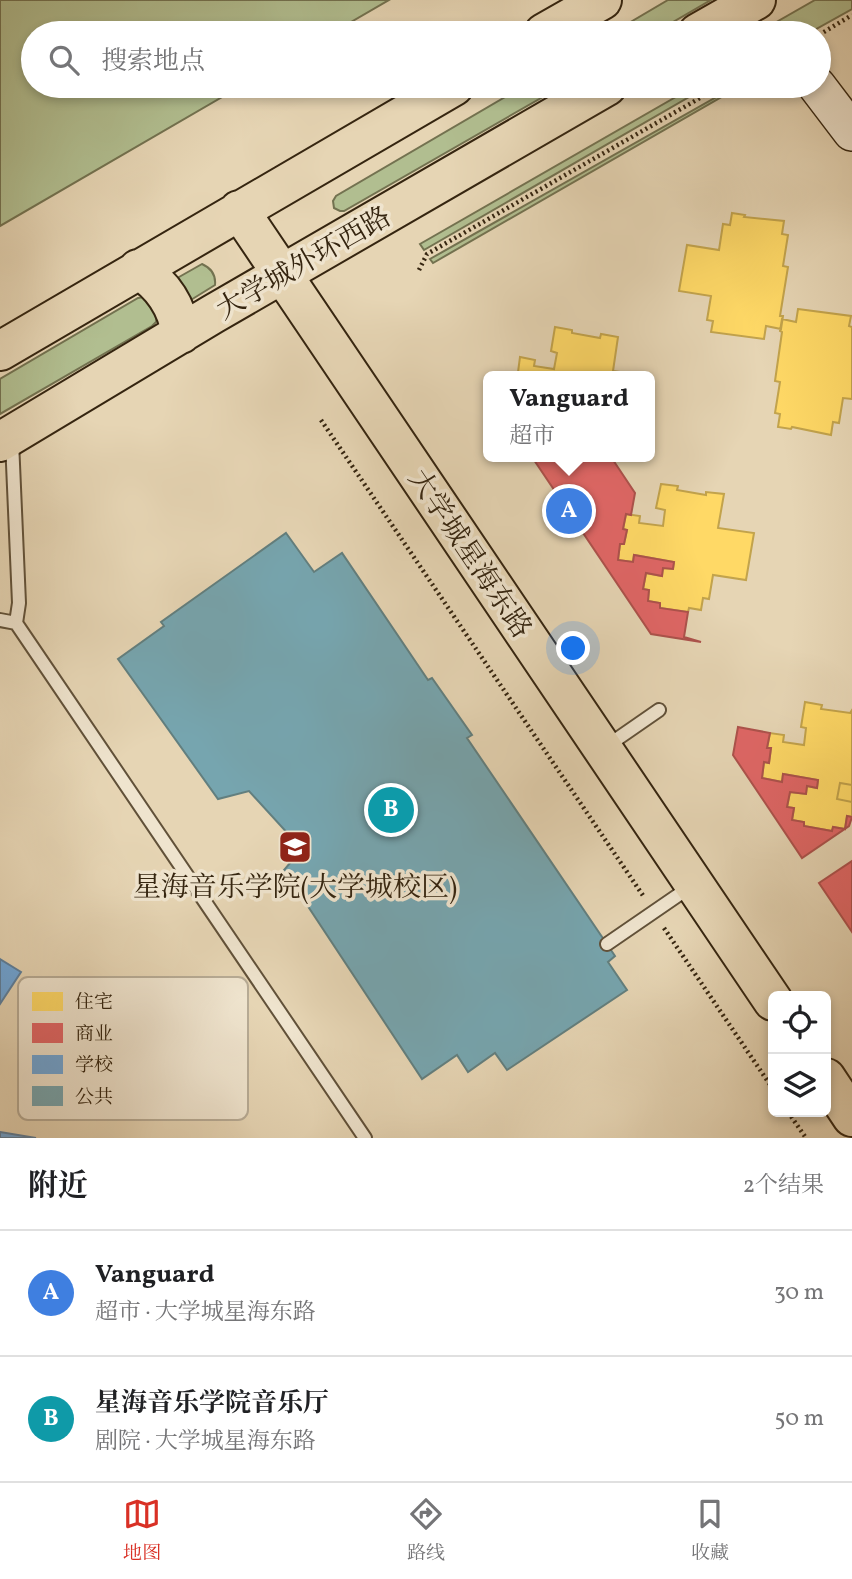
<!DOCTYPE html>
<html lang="zh">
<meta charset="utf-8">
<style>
:root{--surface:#fff;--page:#f6f6f6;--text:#202124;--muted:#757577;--line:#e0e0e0;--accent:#d93025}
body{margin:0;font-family:Vollkorn,"Noto Serif SC",serif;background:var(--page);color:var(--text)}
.controls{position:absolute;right:21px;bottom:21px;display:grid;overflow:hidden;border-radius:10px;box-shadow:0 4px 10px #0003}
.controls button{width:63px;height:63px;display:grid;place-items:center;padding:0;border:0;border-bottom:2px solid var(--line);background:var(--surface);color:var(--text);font:35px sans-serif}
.you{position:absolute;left:574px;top:649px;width:24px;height:24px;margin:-18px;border:5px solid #fff;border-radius:50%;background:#1a73e8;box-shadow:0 0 0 10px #1a73e833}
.badge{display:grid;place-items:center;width:46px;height:46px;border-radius:50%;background:var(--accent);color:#fff;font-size:23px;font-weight:700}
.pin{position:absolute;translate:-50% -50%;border:4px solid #fff;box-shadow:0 2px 7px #0006}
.popup{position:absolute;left:483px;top:371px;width:172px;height:91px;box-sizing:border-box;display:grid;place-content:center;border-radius:10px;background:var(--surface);filter:drop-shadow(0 2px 5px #0005);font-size:23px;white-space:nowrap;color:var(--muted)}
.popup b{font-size:26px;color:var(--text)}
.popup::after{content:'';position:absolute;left:50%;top:100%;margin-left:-14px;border:14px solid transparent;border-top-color:var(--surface)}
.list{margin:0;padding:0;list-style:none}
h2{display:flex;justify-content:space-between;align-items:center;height:91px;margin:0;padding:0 28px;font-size:30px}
h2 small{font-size:23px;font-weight:400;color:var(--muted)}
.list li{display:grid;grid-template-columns:46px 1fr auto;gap:21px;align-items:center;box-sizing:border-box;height:126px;padding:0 28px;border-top:2px solid var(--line)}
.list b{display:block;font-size:26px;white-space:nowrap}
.list p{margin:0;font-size:23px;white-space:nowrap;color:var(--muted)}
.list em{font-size:23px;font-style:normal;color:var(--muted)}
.icon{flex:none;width:38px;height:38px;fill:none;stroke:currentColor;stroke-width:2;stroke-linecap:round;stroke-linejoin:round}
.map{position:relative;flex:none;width:852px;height:1138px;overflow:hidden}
.search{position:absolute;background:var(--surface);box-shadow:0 4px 10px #0003;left:21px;right:21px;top:21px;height:77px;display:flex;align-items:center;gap:18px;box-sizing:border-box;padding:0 24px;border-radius:38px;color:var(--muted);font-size:26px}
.sheet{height:343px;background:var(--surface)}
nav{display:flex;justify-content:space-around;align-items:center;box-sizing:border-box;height:98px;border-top:2px solid var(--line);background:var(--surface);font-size:19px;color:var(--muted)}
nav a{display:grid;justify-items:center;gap:4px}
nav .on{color:var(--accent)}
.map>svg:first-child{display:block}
.green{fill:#b1be90;stroke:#737250;stroke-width:2}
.homes{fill:#ffd966;stroke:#c2a34c;stroke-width:2}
.shops{fill:#e06666;stroke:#ad524c;stroke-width:2}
.schools{fill:#6fa8dc;stroke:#5e819f;stroke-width:2}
.public{fill:#76a5af;stroke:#627f7f;stroke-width:2}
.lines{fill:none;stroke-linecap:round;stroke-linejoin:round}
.lane-casing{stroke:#615139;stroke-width:16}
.secondary-casing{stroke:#352510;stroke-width:40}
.primary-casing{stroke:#352510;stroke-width:42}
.path{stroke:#352510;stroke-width:4.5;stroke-dasharray:2 3.5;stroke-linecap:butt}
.lane{stroke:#efe4ce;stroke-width:12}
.secondary{stroke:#efe4ce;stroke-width:37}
.primary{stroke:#e6d5b4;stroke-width:38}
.labels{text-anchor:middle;stroke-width:7;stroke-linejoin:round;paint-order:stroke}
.street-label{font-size:28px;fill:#352510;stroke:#efe4ce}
.poi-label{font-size:28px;fill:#352510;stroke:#efe4ce}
.key{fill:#efe4ce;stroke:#b7ab95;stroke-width:2}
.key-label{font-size:19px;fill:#352510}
</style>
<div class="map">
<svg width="852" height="1138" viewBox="0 0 852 1138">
<rect width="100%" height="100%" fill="#e6d5b4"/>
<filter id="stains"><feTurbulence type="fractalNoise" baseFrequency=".00286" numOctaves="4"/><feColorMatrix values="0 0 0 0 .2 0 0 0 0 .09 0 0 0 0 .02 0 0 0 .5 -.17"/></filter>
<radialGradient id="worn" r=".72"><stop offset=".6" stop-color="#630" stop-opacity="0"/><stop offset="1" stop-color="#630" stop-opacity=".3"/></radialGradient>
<path class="green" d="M 0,0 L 389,0 L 332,33 L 33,33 L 33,86 L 241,86 L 0,226 Z
M 668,0 L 711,0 L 654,33 L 612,33 Z
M 815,0 L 852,0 L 852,9 L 809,33 L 788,33 L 773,24 Z
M 524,86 L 562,86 L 344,211 L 340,211 L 334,208 L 333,201 L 336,196 Z
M 695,86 L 708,86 L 424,250 L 420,244 Z
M 736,86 L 737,88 L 433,263 L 430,259 Z
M 202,264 C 211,268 216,275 215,285 L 186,303 L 172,281 Z
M 144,297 L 157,314 L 156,322 L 152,326 L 0,414 L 0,379 L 138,298 Z"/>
<path class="homes" d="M 732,213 L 745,215 L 744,217 L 784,221 L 782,234 L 788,235 L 783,266 L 788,267 L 780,316 L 783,316 L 781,329 L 766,326 L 764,339 L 711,332 L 713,321 L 707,320 L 711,296 L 679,291 L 687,245 L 719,250 L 723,224 L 730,225 Z
M 798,309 L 851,316 L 849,326 L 852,327 L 852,399 L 843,398 L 839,423 L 833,422 L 831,435 L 792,427 L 791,429 L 778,427 L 780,414 L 775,413 L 780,382 L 775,381 L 782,332 L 780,331 L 782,319 L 796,322 Z
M 555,327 L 572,330 L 572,333 L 600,338 L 601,334 L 618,337 L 613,371 L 648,376 L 521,376 L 521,373 L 518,372 L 520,357 L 535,360 L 534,366 L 554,369 L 557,353 L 551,351 Z
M 661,484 L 678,486 L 677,490 L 706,495 L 706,492 L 724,494 L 718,528 L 754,533 L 746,580 L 713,575 L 709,599 L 703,598 L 701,610 L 689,608 L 688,612 L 660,608 L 660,603 L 648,601 L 649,590 L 643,589 L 646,573 L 662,576 L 663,568 L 673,569 L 674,562 L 634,555 L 633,562 L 618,560 L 620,544 L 624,544 L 627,530 L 623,529 L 626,514 L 640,516 L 639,523 L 663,526 L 665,510 L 656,508 Z
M 805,702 L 822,705 L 821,709 L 850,713 L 852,710 L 852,785 L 840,783 L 837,799 L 852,802 L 852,817 L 847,816 L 845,829 L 833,827 L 832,831 L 804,826 L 804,822 L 792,820 L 794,808 L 787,807 L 790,792 L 806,794 L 807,786 L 817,788 L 818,780 L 783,774 L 782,782 L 762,778 L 764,762 L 769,763 L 771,748 L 767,748 L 770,733 L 784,735 L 783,742 L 804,745 L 806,728 L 801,727 Z
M 840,783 L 852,785 L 852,802 L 837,799 Z"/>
<path class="shops" d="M 532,457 L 611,457 L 635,493 L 631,515 L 626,514 L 623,529 L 627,530 L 624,544 L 620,544 L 618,560 L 633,562 L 634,555 L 674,562 L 673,569 L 663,568 L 662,576 L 646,573 L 643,589 L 649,590 L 648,601 L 660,603 L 660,608 L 688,612 L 684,637 L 701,642 L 651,634 Z
M 738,727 L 770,733 L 767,748 L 771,748 L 769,763 L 764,762 L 762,778 L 782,782 L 783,774 L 818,780 L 817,788 L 807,786 L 806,794 L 790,792 L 787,807 L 794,808 L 792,820 L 804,822 L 804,826 L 832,831 L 833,827 L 845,829 L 847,816 L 852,817 L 849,826 L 802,858 L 733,755 Z
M 852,861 L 852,932 L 819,883 Z"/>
<path class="schools" d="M 0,959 L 21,972 L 0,1004 Z
M 0,1132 L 36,1138 L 0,1138 Z"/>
<path class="public" d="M 286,533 L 314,572 L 342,553 L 428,680 L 432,678 L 472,735 L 467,738 L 615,956 L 608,962 L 627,990 L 507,1070 L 495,1053 L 468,1072 L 457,1055 L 422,1079 L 284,870 L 302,849 L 249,791 L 218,799 L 118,659 L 164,626 L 161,622 Z"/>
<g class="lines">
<defs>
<path id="lane" d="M 0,620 L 16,623 L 19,603 L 12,441
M 16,623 L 365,1138
M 607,746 L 659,710
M 607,944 L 690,887"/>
<path id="secondary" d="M 817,86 L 852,132"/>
<path id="primary" d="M 544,33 L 602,0
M 698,33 L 756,0
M 239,210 L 773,1001
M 138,269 C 162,284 177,306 181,334
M 0,351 L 454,86
M 0,442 L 213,314 L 607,86
M 826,1078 L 852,1117"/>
</defs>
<use href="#lane" class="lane-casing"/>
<use href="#secondary" class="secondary-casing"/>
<use href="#primary" class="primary-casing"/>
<path class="path" d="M 819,35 L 852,15
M 419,270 L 427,254 L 721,86
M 321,420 L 644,897
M 664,928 L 773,1089
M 788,1112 L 806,1138"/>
<use href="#lane" class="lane"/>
<use href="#secondary" class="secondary"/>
<use href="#primary" class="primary"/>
</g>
<defs>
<symbol id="university-square" viewBox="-11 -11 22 22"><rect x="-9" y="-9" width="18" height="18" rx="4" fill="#8f2418" stroke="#efe4ce"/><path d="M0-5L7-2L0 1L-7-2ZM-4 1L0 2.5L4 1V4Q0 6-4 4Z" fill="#fff"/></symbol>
</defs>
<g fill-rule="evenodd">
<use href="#university-square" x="276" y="828" width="38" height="38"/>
</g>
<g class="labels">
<g class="street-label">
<text transform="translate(303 262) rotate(-30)" y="10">大学城外环西路</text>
<text transform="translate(471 553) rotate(56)" y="10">大学城星海东路</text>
</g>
<g class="poi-label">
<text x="295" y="896">星海音乐学院(大学城校区)</text>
</g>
</g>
<rect x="18" y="977" width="230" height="143" rx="10" class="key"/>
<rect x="32" y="992" width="31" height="19" fill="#ffd966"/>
<rect x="32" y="1023" width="31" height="20" fill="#e06666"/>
<rect x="32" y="1055" width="31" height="19" fill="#6fa8dc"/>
<rect x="32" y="1086" width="31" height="20" fill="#76a5af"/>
<g class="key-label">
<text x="75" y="1008">住宅</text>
<text x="75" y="1040">商业</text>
<text x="75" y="1071">学校</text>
<text x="75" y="1103">公共</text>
</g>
<rect width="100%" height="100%" filter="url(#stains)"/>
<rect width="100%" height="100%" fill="url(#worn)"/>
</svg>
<div class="controls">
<button><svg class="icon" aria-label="locate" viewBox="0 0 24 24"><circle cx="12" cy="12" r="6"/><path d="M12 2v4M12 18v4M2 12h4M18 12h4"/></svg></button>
<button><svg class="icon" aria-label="layers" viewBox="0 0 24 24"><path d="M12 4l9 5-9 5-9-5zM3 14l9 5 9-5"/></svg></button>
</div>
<div class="you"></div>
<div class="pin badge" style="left:569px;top:511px;background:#3f7fe0">A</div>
<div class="popup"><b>Vanguard</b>超市</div>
<div class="pin badge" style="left:391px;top:810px;background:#0f9aa8">B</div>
<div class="search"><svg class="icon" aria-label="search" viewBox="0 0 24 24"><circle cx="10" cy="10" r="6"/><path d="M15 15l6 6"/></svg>搜索地点</div>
</div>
<section class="sheet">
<h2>附近<small>2个结果</small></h2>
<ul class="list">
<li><span class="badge" style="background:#3f7fe0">A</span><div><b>Vanguard</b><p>超市 · 大学城星海东路</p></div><em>30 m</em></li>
<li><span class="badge" style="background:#0f9aa8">B</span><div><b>星海音乐学院音乐厅</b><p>剧院 · 大学城星海东路</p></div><em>50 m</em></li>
</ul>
</section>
<nav>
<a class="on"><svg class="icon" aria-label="map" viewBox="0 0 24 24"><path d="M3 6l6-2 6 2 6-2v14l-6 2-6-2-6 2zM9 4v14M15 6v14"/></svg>地图</a>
<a><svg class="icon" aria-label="directions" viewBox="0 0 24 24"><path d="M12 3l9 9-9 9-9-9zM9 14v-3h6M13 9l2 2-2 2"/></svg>路线</a>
<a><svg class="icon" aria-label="saved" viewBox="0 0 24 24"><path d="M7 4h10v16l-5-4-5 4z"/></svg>收藏</a>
</nav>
